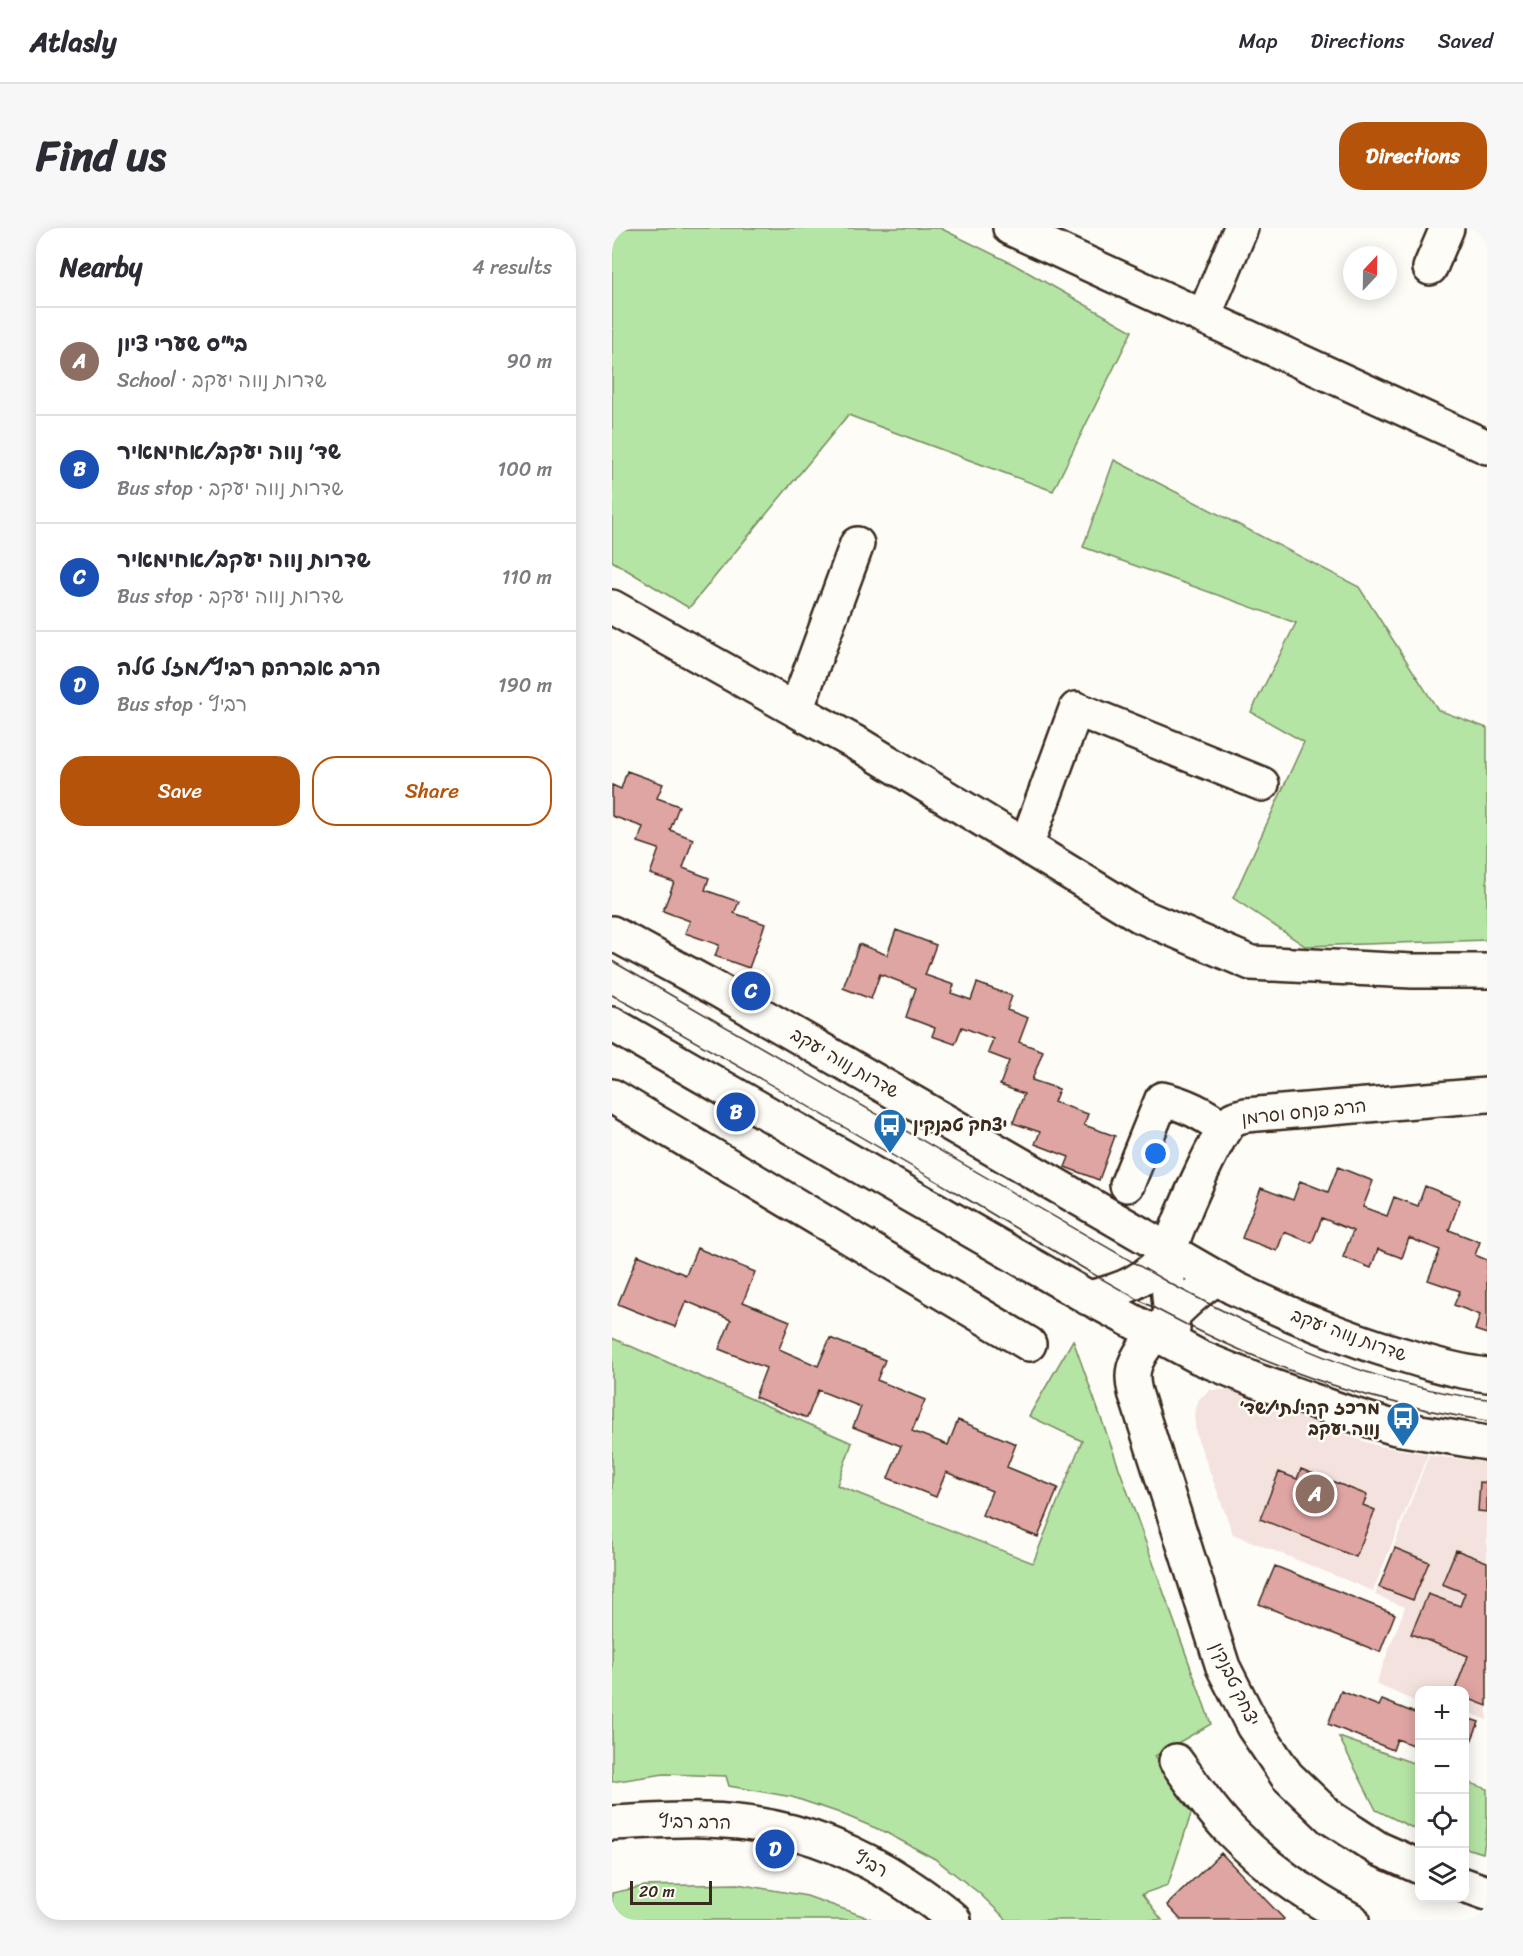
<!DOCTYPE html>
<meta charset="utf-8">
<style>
:root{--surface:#fff;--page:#f7f7f7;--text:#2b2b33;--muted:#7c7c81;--line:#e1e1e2;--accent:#b45309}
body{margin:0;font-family:Sriracha,"Playpen Sans Hebrew",sans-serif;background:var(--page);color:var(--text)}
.controls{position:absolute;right:18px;bottom:18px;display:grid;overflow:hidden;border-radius:12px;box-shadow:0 3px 15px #0003}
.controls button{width:54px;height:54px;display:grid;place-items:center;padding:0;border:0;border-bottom:2px solid var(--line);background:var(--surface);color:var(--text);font:30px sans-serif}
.compass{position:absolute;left:731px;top:18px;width:54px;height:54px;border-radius:50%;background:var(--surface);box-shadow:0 3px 15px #0003;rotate:22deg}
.scale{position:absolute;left:18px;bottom:15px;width:82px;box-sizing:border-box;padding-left:6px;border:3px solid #3b2a1e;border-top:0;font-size:16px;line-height:21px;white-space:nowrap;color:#3b2a1e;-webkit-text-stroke:4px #fdfcf7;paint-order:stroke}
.you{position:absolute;left:544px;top:926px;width:21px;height:21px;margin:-15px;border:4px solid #fff;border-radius:50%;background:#1a73e8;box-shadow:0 0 0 9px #1a73e833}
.badge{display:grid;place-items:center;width:39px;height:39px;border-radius:50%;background:var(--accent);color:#fff;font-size:20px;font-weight:700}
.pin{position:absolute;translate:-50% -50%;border:3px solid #fff;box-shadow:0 2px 6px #0006}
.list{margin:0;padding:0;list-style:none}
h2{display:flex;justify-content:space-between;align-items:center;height:78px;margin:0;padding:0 24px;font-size:26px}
h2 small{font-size:20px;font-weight:400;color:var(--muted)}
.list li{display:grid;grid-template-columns:39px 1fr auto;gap:18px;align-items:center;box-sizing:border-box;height:108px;padding:0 24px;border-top:2px solid var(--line)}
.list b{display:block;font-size:22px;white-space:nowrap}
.list p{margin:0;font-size:20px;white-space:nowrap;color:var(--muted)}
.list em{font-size:20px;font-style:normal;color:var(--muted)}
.actions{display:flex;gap:12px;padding:18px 24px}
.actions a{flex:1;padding:14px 0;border:2px solid var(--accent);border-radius:24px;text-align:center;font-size:21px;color:var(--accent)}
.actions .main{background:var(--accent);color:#fff}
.icon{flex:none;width:33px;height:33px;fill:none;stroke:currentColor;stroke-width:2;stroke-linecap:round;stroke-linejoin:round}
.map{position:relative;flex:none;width:875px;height:1692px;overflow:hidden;border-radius:24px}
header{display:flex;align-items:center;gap:36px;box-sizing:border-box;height:84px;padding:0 30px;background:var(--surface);border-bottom:2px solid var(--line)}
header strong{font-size:28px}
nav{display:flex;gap:33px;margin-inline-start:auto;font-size:21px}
.intro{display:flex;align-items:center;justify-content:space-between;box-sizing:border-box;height:144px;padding:0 36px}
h1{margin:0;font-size:42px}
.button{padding:15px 27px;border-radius:24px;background:var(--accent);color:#fff;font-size:21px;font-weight:700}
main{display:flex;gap:36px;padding:0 36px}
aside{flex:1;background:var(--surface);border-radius:24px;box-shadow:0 3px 15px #0003}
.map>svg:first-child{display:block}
.built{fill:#f4e2de}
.green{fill:#b5e5a4;stroke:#788861;stroke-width:1.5}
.building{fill:#dfa5a3;stroke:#3b2a1e;stroke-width:1.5}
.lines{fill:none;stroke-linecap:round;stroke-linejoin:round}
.minor-casing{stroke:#3b2a1e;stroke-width:38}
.minor{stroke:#fdfcf7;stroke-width:33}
.tram{stroke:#3b2a1e;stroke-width:1.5}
.labels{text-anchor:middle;stroke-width:5;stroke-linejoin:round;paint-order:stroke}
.street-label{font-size:18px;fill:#3b2a1e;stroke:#fdfcf7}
.poi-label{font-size:18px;font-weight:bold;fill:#3b2a1e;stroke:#fdfcf7;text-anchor:start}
</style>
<header>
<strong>Atlasly</strong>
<nav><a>Map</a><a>Directions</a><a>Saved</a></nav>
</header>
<div class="intro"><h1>Find us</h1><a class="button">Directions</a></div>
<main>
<aside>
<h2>Nearby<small>4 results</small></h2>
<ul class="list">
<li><span class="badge" style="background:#8d6e63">A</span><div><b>בי&quot;ס שערי ציון</b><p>School · שדרות נווה יעקב</p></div><em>90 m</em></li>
<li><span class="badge" style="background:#1a4fb4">B</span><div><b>שד׳ נווה יעקב/אחימאיר</b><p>Bus stop · שדרות נווה יעקב</p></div><em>100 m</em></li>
<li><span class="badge" style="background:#1a4fb4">C</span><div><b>שדרות נווה יעקב/אחימאיר</b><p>Bus stop · שדרות נווה יעקב</p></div><em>110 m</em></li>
<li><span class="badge" style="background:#1a4fb4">D</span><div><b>הרב אברהם רביץ/מזל טלה</b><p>Bus stop · רביץ</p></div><em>190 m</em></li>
</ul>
<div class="actions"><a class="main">Save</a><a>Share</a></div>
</aside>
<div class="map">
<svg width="875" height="1692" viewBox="0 0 875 1692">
<rect width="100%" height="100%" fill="#fdfcf7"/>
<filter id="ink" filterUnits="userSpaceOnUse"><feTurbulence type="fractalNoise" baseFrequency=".0167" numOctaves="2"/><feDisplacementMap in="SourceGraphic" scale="12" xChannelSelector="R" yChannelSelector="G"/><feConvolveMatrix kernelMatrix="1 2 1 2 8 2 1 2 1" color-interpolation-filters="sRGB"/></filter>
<g filter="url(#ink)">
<path class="built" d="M 598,1162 L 619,1162 L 642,1167 L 734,1207 L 766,1218 L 816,1226 L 761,1363 L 621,1306 L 584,1206 L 582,1187 L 587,1171 Z
M 817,1227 L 875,1235 L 875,1492 L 853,1483 L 852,1462 L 808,1462 L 807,1475 L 764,1456 L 793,1379 L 763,1367 Z"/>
<path class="green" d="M 0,0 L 328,0 L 401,36 L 520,103 L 441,263 L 236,187 L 77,380 L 0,333 Z
M 502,232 L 747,359 L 826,482 L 875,500 L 875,712 L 693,718 L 621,670 L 692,514 L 639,484 L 684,395 L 471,319 Z
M 0,1110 L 240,1215 L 225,1257 L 421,1335 L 470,1213 L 417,1188 L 461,1112 L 599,1496 L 543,1528 L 580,1583 L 556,1657 L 530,1666 L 550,1692 L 395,1692 L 367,1665 L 323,1631 L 273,1604 L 225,1584 L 180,1569 L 117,1558 L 114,1548 L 52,1546 L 0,1554 Z
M 727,1509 L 807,1537 L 807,1603 L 764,1582 Z
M 853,1553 L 875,1561 L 875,1599 L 871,1625 L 853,1620 Z
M 125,1656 L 195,1668 L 262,1692 L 0,1692 L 0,1665 L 33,1658 Z"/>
<path class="building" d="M 15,543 L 51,556 L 45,570 L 67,578 L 58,602 L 81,611 L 71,640 L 97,650 L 93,662 L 127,674 L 122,685 L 153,696 L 137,740 L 103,728 L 107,717 L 73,705 L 78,693 L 51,683 L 62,654 L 38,646 L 47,621 L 26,614 L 31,599 L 0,588 L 0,557 L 9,561 Z
M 284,702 L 324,717 L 313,747 L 342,757 L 339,765 L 359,772 L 365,755 L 400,768 L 395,782 L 416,790 L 407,814 L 431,823 L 420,852 L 447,861 L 442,874 L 476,886 L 472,897 L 503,908 L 487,952 L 453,939 L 457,929 L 423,916 L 428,904 L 401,895 L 412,866 L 388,857 L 397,833 L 376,825 L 381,811 L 350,799 L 343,816 L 320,808 L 323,800 L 294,789 L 304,760 L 268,746 L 259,771 L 231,760 L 247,716 L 275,727 Z
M 726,939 L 761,953 L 751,979 L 775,988 L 782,969 L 806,978 L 813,958 L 848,972 L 837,1002 L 868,1014 L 863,1027 L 875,1032 L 875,1106 L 863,1102 L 868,1087 L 842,1077 L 848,1063 L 816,1052 L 828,1022 L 797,1010 L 790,1030 L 766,1021 L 759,1040 L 731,1029 L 741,1003 L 710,990 L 700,1015 L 672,1004 L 665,1023 L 630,1010 L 649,960 L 681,972 L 688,953 L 716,964 Z
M 85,1020 L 143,1044 L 131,1074 L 178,1093 L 167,1121 L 206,1138 L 218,1110 L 273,1132 L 265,1152 L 313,1172 L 300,1203 L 336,1217 L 346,1192 L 404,1216 L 395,1239 L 446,1260 L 426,1309 L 370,1287 L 380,1263 L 334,1244 L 324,1269 L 276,1250 L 289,1218 L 241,1199 L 249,1179 L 206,1162 L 195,1190 L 143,1169 L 154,1140 L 107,1121 L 119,1092 L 74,1073 L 63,1099 L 6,1076 L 26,1027 L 74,1047 Z
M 689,1241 L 755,1267 L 751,1277 L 763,1282 L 744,1329 L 648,1291 L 667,1244 L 685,1251 Z
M 868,1254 L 875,1255 L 875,1284 L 866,1283 Z
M 783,1320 L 817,1334 L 801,1372 L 767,1359 Z
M 844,1322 L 875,1334 L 875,1478 L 852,1469 L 852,1462 L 843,1462 L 856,1428 L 799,1406 L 816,1366 L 848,1378 L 853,1365 L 830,1356 Z
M 663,1338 L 783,1386 L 768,1424 L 647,1376 Z
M 729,1463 L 767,1478 L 770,1472 L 808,1487 L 808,1520 L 785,1511 L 781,1522 L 716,1496 Z
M 852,1489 L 867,1494 L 852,1531 Z
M 609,1625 L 672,1691 L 671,1692 L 569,1692 L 555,1677 Z"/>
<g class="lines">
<defs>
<path id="minor" d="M 398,0 L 875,219
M 818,40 L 835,0
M 592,88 L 629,0
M 245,316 L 184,482 L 251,519 L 414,618
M 0,379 L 184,482
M 650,556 L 464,481 L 414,618 L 527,687 L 639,735 L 800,743 L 875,743
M 0,705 L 106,762 L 622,1060 C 680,1088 737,1112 798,1129 C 823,1137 849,1144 875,1147
M 0,796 L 470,1066 L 587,1129 L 648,1154 L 738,1186 L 784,1200 L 875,1215
M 0,868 L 417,1116
M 515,957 L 550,871 C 573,876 593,886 612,901
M 605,1050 C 581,1065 529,1113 522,1140 C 520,1148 521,1156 523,1164 L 611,1439 L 641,1498 L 675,1548 L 719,1590 L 767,1621 L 808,1639
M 476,1070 C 512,1062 534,1053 558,1023
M 561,1101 C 558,1079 553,1045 558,1023 C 562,1003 606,901 621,891 C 625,889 631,888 634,887 L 875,867
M 564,1533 C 581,1556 598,1581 618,1602 C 655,1640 693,1667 740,1692
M 0,1595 C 30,1594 61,1591 92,1592 C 166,1593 232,1615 294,1656 C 310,1667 327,1678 342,1692
M 852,1657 L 875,1665"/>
</defs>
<use href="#minor" class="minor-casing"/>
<use href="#minor" class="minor"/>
<path class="tram" d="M 0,733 L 557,1055 C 657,1108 762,1159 875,1171
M 0,767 C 118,832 234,900 350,968 C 448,1026 546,1089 652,1132 C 724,1162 799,1181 875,1193"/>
</g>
</g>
<defs>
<symbol id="bus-pin" viewBox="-11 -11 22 30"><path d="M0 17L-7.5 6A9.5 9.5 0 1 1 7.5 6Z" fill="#1f6fb2" stroke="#fdfcf7"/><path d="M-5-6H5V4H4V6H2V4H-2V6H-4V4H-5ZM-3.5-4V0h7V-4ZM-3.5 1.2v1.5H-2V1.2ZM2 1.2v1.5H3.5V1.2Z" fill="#fff"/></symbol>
</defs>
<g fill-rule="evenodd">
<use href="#bus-pin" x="259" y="878" width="38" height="52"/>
<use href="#bus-pin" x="772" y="1171" width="38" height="52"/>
</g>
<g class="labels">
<g class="street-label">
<text transform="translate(233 835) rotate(30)" y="6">שדרות נווה יעקב</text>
<text transform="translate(692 884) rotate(-6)" y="6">הרב פנחס וסרמן</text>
<text transform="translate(737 1107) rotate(20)" y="6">שדרות נווה יעקב</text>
<text transform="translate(623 1456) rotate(65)" y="6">יצחק טבנקין</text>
<text transform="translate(83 1594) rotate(1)" y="6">הרב רביץ</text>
<text transform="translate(259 1636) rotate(29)" y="6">רביץ</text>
</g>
<g class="poi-label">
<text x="301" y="903">יצחק טבנקין</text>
<text x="768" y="1186" text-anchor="end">מרכז קהילתי/שד׳<tspan x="768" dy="21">נווה יעקב</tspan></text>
</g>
</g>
</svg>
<div class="controls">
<button>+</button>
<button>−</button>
<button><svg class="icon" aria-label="locate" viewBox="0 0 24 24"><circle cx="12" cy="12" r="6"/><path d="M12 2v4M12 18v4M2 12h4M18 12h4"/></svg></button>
<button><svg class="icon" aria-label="layers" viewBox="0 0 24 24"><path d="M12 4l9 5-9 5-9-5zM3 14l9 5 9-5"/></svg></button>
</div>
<svg class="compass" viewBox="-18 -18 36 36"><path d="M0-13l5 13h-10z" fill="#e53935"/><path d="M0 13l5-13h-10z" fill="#7c7c81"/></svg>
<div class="scale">20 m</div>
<div class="you"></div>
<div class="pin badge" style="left:703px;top:1266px;background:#8d6e63">A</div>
<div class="pin badge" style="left:124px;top:884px;background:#1a4fb4">B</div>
<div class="pin badge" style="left:139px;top:763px;background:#1a4fb4">C</div>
<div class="pin badge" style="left:163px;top:1621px;background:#1a4fb4">D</div>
</div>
</main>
